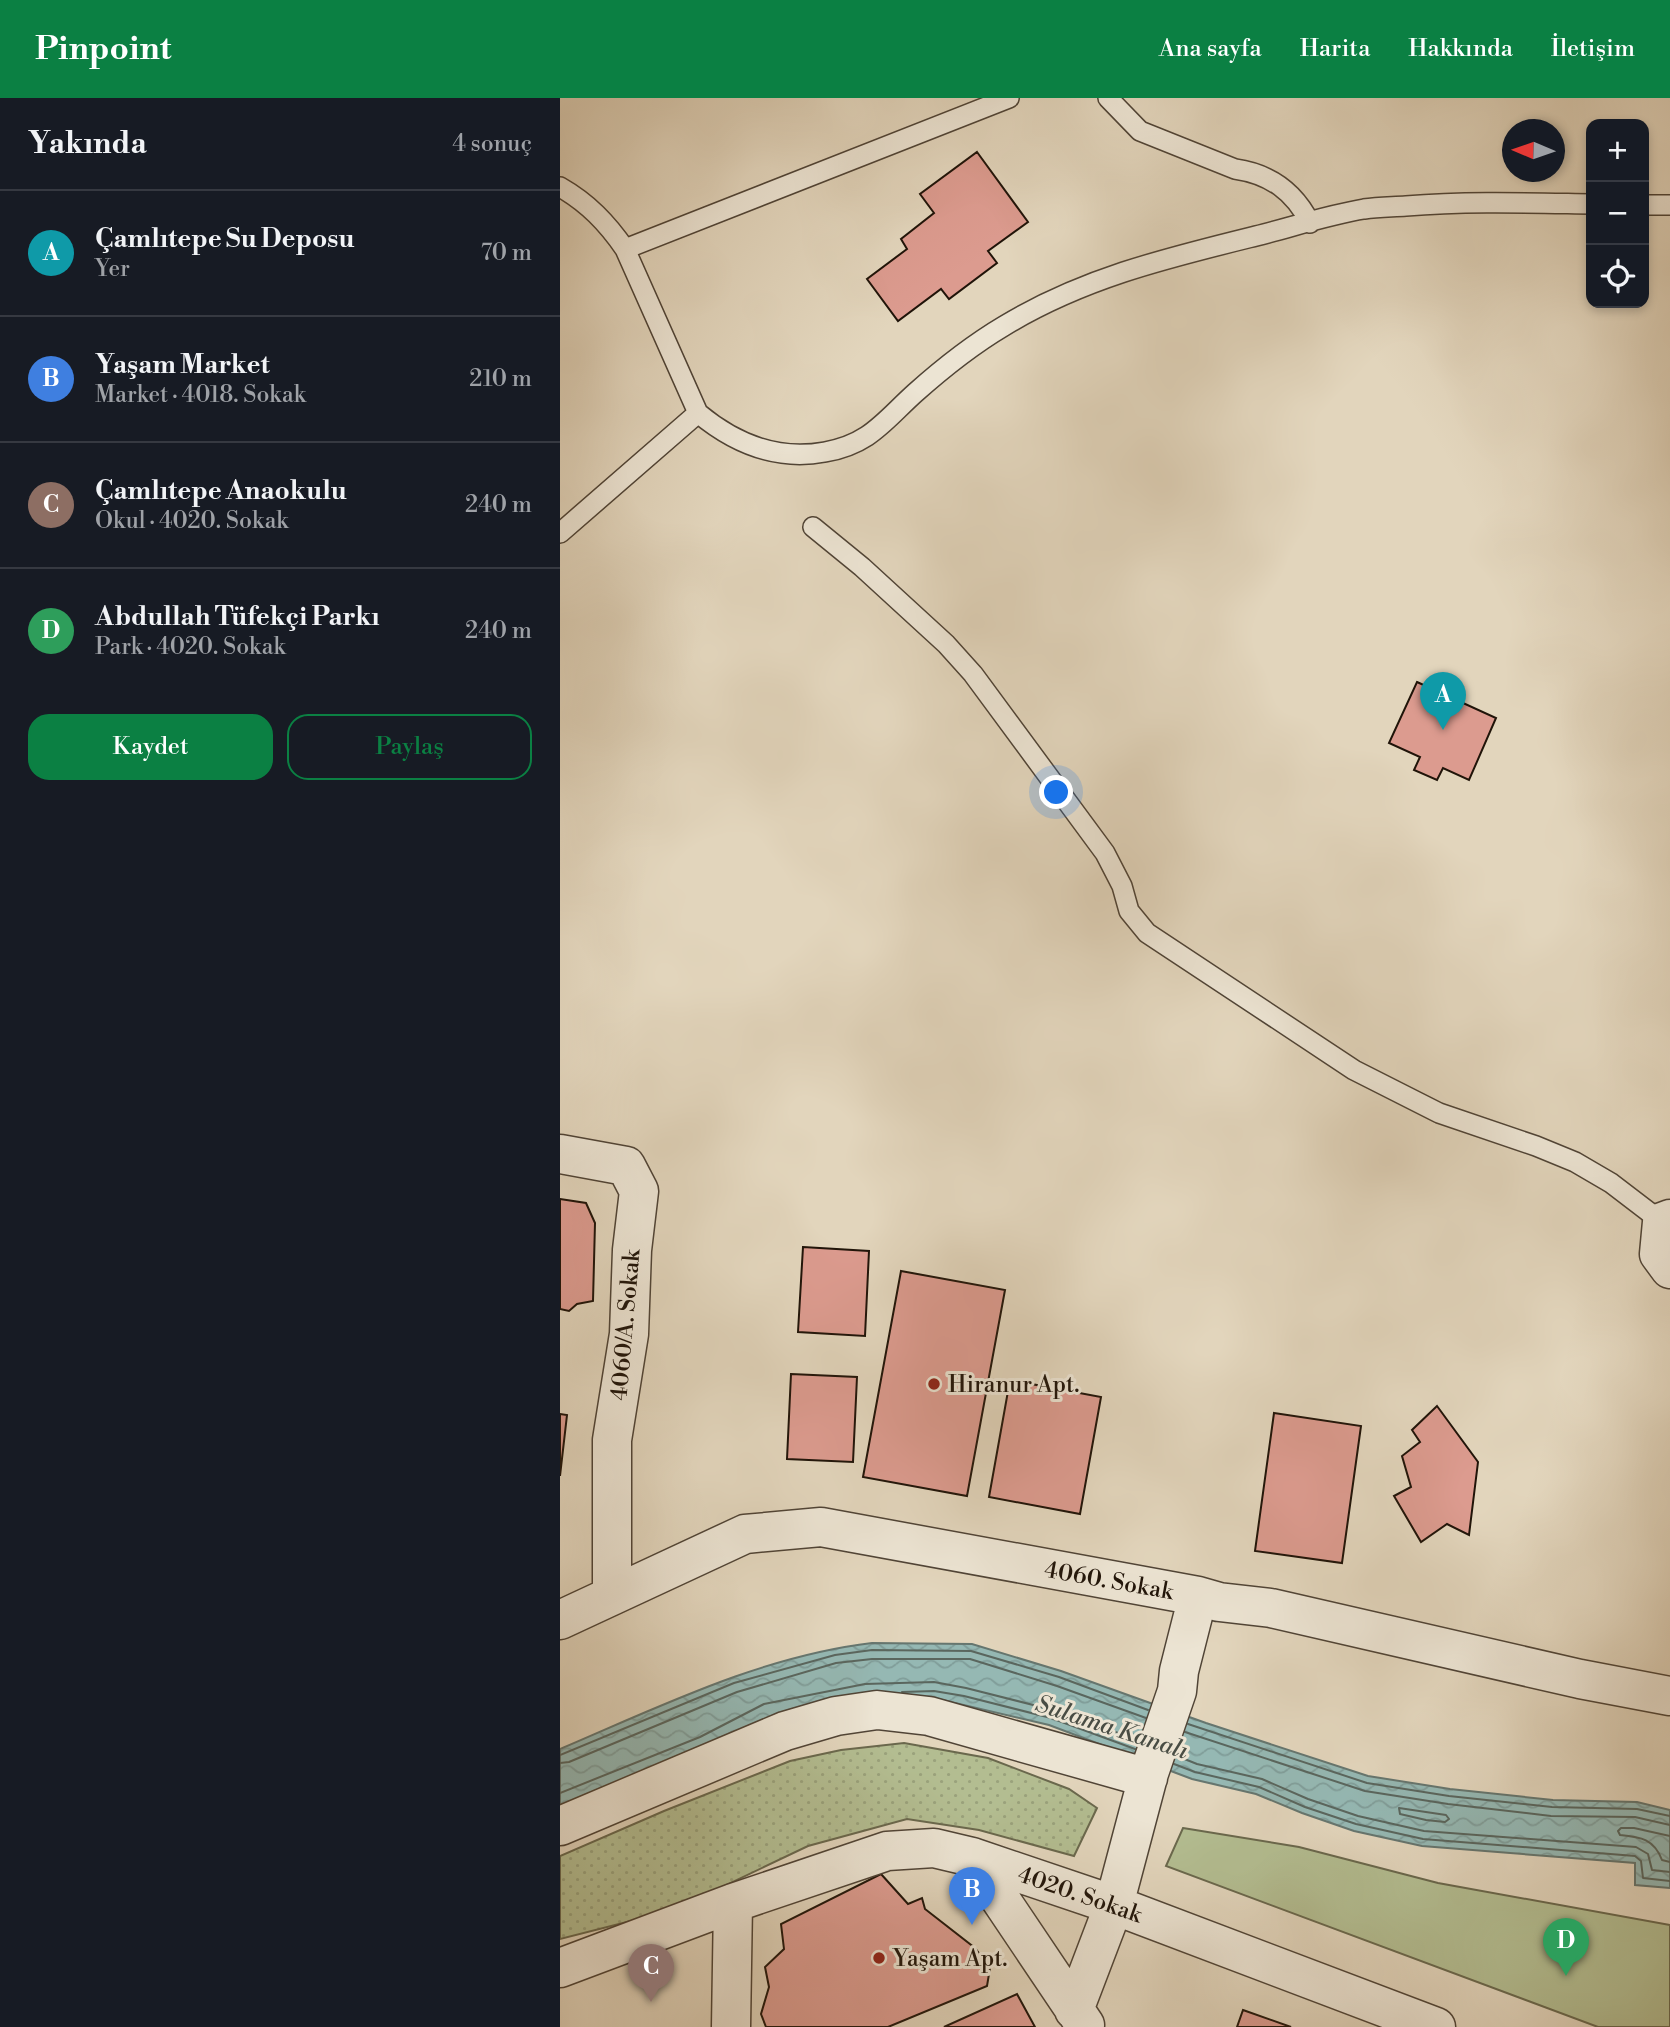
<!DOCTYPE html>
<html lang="tr">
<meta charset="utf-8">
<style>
:root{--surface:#171b24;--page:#20242c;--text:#f1f3f6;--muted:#9ea1a6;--line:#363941;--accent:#0b8043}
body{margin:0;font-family:"Libre Bodoni",serif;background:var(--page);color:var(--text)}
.controls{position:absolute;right:21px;top:21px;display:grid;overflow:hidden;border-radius:14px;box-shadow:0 4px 10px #0003}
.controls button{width:63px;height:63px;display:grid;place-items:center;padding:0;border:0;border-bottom:2px solid var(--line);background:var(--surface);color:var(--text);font:35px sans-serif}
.compass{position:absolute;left:942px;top:21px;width:63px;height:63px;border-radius:50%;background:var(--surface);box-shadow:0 4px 10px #0003;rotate:272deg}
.you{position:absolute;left:497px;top:695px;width:24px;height:24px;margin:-18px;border:5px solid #fff;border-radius:50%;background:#1a73e8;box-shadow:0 0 0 10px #1a73e833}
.badge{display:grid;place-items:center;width:46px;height:46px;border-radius:50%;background:var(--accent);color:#fff;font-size:23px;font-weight:700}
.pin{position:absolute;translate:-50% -58px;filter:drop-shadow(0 2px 4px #0008)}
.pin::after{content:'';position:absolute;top:37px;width:24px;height:21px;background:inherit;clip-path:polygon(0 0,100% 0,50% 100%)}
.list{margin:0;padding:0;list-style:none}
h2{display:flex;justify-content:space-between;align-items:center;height:91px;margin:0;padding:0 28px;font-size:30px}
h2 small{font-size:23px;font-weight:400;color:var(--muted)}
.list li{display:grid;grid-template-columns:46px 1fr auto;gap:21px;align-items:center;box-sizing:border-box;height:126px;padding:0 28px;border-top:2px solid var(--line)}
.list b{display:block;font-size:26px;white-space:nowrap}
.list p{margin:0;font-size:23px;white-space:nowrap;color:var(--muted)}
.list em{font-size:23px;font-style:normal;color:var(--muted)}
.actions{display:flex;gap:14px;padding:21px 28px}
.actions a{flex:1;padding:16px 0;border:2px solid var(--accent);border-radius:21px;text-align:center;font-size:24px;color:var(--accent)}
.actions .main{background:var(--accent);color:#fff}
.icon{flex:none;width:38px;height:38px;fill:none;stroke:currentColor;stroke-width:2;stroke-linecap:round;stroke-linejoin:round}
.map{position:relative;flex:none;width:1110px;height:1929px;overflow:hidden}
header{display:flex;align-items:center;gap:42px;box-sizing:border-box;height:98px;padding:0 35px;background:var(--accent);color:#fff}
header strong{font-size:33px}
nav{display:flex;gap:38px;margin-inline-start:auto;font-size:24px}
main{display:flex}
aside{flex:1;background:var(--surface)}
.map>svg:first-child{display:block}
.grass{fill:url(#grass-dots);stroke:#6a684d;stroke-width:2}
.green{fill:#b3bd91;stroke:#6a684d;stroke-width:2}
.water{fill:url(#water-waves);stroke:#66766f;stroke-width:2}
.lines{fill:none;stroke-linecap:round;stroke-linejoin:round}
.shore{stroke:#5a665e;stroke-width:2}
.building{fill:#dc9b8f;stroke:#201409;stroke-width:2}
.service-casing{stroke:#504436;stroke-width:22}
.minor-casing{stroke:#504436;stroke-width:41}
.service{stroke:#ece4d3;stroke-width:19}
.minor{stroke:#ece4d3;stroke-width:38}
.poi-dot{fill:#8f2418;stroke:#ece4d3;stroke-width:2.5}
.labels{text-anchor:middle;stroke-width:6;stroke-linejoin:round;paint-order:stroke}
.street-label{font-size:23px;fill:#201409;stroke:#ece4d3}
.poi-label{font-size:23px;fill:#201409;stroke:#ece4d3;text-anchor:start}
.water-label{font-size:24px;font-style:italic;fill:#494d44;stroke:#ece4d3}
</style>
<header>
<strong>Pinpoint</strong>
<nav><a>Ana sayfa</a><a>Harita</a><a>Hakkında</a><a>İletişim</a></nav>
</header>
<main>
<aside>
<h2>Yakında<small>4 sonuç</small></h2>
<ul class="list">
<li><span class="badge" style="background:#0f9aa8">A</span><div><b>Çamlıtepe Su Deposu</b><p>Yer</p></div><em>70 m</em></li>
<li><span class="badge" style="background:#3f7fe0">B</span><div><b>Yaşam Market</b><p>Market · 4018. Sokak</p></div><em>210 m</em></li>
<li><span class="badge" style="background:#8d6e63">C</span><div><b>Çamlıtepe Anaokulu</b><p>Okul · 4020. Sokak</p></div><em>240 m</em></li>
<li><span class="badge" style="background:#2e9e5b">D</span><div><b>Abdullah Tüfekçi Parkı</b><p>Park · 4020. Sokak</p></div><em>240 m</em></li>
</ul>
<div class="actions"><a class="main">Kaydet</a><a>Paylaş</a></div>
</aside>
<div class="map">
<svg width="1110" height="1929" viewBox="0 0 1110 1929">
<defs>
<pattern id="grass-dots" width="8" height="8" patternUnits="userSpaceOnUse" patternTransform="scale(1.75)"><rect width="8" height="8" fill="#b3bd91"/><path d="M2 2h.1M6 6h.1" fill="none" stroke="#9aa27c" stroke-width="1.8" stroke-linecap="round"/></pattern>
<pattern id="water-waves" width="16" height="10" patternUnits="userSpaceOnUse" patternTransform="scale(1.75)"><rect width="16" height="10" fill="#95b8b3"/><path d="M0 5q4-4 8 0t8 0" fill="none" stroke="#809d99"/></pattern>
</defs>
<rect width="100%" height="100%" fill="#e2d5bc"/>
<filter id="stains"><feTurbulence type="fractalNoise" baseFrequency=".00286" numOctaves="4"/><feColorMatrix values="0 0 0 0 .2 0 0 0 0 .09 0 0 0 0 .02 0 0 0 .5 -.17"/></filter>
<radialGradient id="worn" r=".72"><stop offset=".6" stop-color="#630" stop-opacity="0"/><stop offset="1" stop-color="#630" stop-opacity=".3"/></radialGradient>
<path class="grass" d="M 344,1645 L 428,1660 L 509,1691 L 537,1710 L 514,1758 L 419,1732 L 347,1721 L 248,1748 L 114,1812 L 0,1841 L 0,1758 L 104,1713 L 230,1663 L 281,1652 Z"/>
<path class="green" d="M 623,1730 L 739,1749 L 878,1785 L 1110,1827 L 1110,1929 L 1038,1929 L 606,1768 Z"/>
<path class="water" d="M 312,1545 L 412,1546 L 501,1573 L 646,1625 L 808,1678 L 890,1691 L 993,1702 L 1077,1704 L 1110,1712 L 1110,1790 L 1075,1787 L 1075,1765 L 862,1748 L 794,1733 L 742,1715 L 696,1696 L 632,1681 L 489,1627 L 374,1600 L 0,1712 L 0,1651 C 101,1608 202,1558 312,1545 Z"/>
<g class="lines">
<path class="shore" d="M 342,1594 L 374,1593 L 404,1598 L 491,1620 L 575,1651
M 628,1626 L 807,1685 L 889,1698 L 992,1709 L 1077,1711 L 1110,1718
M 625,1634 L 805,1693 L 888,1706 L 991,1718 L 1075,1719 L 1110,1727
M 0,1657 L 174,1585 L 275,1557 L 312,1552 L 411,1553 L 499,1579 L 588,1612
M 617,1658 L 637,1666 L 702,1681 L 748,1701 L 798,1718 L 864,1733 L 1076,1749 L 1088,1756 L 1092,1772 L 1110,1774
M 0,1665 L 9,1664 L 177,1594 L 276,1565 L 312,1561 L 410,1561 L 497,1588 L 586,1620
M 614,1666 L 635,1674 L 699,1689 L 745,1709 L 796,1726 L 863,1741 L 1075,1758 L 1081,1763 L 1083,1780 L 1110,1783
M 0,1695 L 140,1639 L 204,1606 L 305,1586 L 374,1584 L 406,1590 L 493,1612 L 578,1642
M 839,1710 L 886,1717 L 889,1721 L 885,1724 L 866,1722 L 840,1716 Z
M 1110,1738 L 1074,1730 L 1061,1730 L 1058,1733 L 1060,1737 C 1081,1739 1094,1741 1102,1762 L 1110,1764"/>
</g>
<path class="building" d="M 417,54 L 468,124 L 428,153 L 437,165 L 389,201 L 381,191 L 338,223 L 307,181 L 347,151 L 341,141 L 374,115 L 360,96 Z
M 857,584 L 936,620 L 909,682 L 883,670 L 877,682 L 854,672 L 860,659 L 829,645 Z
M 0,1101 L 26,1105 L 35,1125 L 33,1203 L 17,1206 L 9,1213 L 0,1211 Z
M 243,1149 L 309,1153 L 305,1238 L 238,1234 Z
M 341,1173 L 445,1192 L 407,1398 L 303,1379 Z
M 231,1276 L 297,1279 L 293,1364 L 227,1361 Z
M 450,1282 L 541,1299 L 520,1416 L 429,1399 Z
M 877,1308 L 918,1364 L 909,1437 L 887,1426 L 861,1444 L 834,1398 L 851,1389 L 842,1358 L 860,1344 L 852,1332 Z
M 714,1315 L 801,1328 L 782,1465 L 695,1453 Z
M 0,1316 L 7,1317 L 0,1378 Z
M 321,1776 L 348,1806 L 362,1800 L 365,1811 L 415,1850 L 430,1870 L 427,1888 L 328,1929 L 206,1929 L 201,1916 L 209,1889 L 205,1869 L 224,1851 L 221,1826 Z
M 457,1896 L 475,1929 L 384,1929 Z
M 683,1912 L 731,1929 L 677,1929 Z"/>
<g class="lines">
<defs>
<path id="service" d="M 548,0 L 580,33 L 675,71 C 710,76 734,93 750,125
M 0,89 C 28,105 47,125 65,151 L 138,315 C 174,345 217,363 265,354 C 310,346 324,323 355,295 C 383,270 412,247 444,228 C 523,180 607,160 696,138 C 732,129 768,117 804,111 C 818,109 832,109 846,108 C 908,103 969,105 1031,106
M 1084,107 L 1110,107
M 65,151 L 449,0
M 253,429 L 302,469 L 386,546 L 413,576 L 545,755 L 562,788 L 569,813 L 587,835 L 794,972 L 879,1015 L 976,1048 L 1015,1064 L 1051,1085 L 1102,1124
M 0,435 L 138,315"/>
<path id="minor" d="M 0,1056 L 66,1068 L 79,1093 L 72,1152 L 69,1236 L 52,1342 L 52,1497
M 1110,1121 L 1102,1124 L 1099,1156 L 1110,1171
M 0,1522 L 185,1436 L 261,1429 L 638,1498 L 659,1504 L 711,1510 L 1020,1581 L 1110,1598
M 0,1728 L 225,1633 L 276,1618 L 317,1612 L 369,1618 L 588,1680
M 412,1759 L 525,1927
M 0,1870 L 173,1805 L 327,1753 L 374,1750 L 412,1759 L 554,1807 L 876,1929
M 514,1912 L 554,1807 L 589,1675 L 617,1593 L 619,1573 L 638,1498
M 171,1929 L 173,1805"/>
</defs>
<use href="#service" class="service-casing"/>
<use href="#minor" class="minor-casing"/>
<use href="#service" class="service"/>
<use href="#minor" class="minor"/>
</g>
<g class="poi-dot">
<circle cx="374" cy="1286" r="7"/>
<circle cx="319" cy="1860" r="7"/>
</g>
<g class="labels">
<g class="street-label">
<text transform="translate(65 1227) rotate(-85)" y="8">4060/A. Sokak</text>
<text transform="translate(549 1482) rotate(10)" y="8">4060. Sokak</text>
<text transform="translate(520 1796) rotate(19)" y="8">4020. Sokak</text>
</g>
<g class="poi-label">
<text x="388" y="1294">Hiranur Apt.</text>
<text x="333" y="1868">Yaşam Apt.</text>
</g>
<g class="water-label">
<text transform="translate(552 1629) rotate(18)" y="8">Sulama Kanalı</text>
</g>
</g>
<rect width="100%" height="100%" filter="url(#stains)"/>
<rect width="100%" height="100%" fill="url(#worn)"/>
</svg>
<div class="controls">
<button>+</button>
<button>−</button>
<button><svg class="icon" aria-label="locate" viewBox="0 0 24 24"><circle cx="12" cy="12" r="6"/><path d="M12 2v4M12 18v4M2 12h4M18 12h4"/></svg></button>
</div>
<svg class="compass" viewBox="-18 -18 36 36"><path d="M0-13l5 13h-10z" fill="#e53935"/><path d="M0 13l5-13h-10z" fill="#9ea1a6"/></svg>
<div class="you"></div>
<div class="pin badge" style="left:883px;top:632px;background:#0f9aa8">A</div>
<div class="pin badge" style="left:412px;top:1827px;background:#3f7fe0">B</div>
<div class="pin badge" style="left:91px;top:1904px;background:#8d6e63">C</div>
<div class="pin badge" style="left:1006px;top:1878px;background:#2e9e5b">D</div>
</div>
</main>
